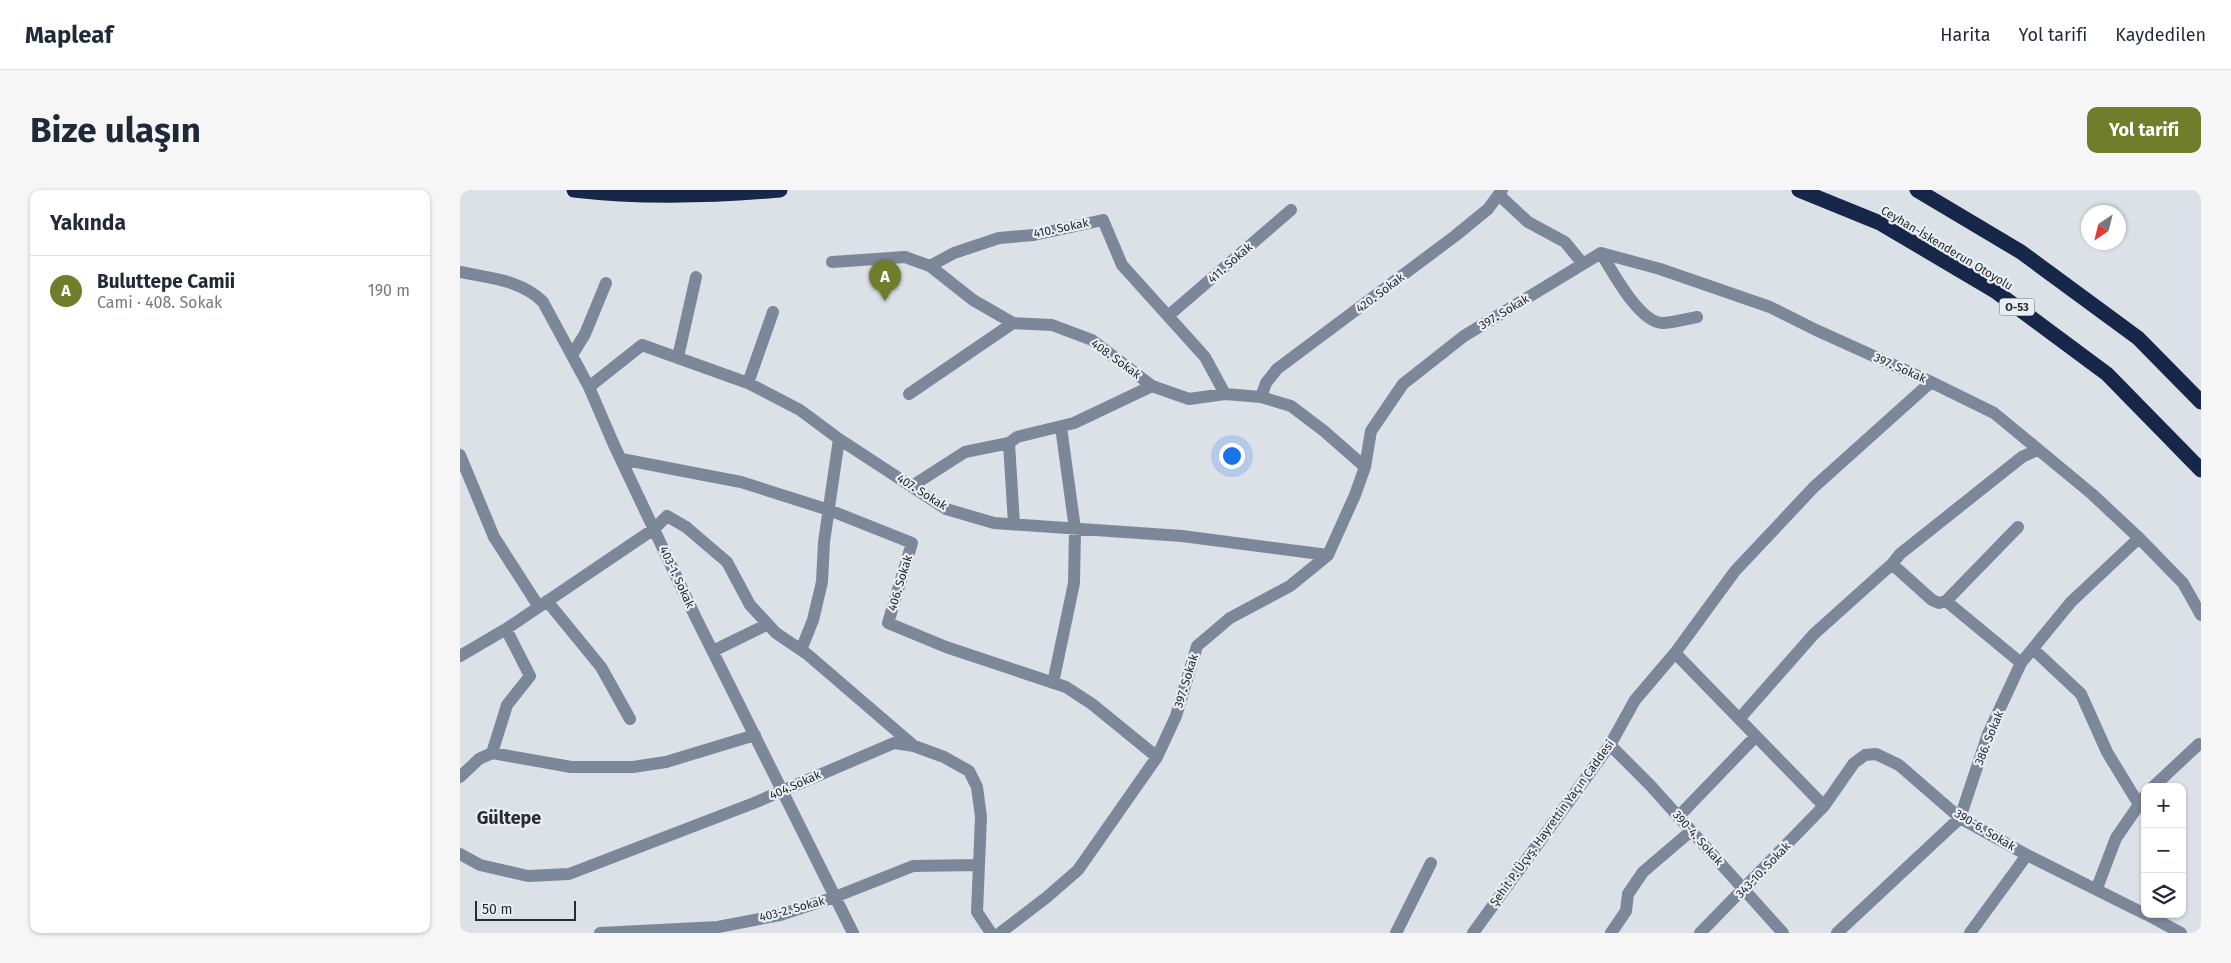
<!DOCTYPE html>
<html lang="tr">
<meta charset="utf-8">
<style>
:root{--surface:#fff;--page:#f6f6f7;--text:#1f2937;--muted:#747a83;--line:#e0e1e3;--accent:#707d2a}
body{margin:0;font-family:"Fira Sans",sans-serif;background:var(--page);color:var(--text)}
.controls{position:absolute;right:15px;bottom:15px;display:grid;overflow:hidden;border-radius:10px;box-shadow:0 1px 4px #0004}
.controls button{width:45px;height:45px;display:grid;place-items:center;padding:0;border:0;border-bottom:1px solid var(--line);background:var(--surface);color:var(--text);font:25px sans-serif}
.compass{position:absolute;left:1621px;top:15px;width:45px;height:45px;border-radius:50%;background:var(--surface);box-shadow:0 1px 4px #0004;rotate:215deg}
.scale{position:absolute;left:15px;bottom:12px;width:101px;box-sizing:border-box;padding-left:5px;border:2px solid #292b2d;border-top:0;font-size:14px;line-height:18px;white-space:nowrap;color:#292b2d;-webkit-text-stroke:4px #e9edf4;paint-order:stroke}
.you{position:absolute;left:771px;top:265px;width:18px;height:18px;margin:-12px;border:4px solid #fff;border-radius:50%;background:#1a73e8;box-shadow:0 0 0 8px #1a73e833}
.badge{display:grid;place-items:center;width:32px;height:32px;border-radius:50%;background:var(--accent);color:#fff;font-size:16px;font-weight:700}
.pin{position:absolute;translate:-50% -41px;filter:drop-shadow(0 1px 2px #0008)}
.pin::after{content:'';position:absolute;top:26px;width:18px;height:15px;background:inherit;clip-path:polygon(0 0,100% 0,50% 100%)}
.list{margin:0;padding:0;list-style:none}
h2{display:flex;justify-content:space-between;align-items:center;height:65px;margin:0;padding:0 20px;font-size:21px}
h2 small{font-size:16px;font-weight:400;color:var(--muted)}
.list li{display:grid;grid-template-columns:32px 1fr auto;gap:15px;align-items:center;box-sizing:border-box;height:70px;padding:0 20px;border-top:1px solid var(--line)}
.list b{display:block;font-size:19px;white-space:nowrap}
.list p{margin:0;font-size:16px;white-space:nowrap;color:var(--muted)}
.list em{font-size:16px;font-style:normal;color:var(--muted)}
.icon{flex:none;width:28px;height:28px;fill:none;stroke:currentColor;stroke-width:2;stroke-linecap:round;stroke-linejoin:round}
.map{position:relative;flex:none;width:1741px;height:743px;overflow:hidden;border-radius:10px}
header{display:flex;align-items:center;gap:30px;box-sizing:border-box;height:70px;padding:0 25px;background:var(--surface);border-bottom:1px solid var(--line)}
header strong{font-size:24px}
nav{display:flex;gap:28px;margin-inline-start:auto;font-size:18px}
.intro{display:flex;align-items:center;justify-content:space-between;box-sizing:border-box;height:120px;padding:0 30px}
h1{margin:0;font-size:35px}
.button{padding:12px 22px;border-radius:10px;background:var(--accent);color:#fff;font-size:18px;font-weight:700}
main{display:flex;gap:30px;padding:0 30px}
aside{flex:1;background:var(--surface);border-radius:10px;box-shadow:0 1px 4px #0004}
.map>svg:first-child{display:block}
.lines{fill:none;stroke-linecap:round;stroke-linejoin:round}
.minor{stroke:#7d879a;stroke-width:12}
.highway{stroke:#162749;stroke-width:15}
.labels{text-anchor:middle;stroke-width:4.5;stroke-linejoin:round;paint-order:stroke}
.shield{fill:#e9edf4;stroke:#636569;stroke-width:1}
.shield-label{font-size:11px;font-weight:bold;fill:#292b2d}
.street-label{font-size:12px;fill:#292b2d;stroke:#e9edf4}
.district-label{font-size:18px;font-weight:bold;fill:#292b2d;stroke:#e9edf4}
</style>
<header>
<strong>Mapleaf</strong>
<nav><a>Harita</a><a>Yol tarifi</a><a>Kaydedilen</a></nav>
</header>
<div class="intro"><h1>Bize ulaşın</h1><a class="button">Yol tarifi</a></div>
<main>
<aside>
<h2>Yakında<small></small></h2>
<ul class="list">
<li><span class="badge">A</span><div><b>Buluttepe Camii</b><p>Cami · 408. Sokak</p></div><em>190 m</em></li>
</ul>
</aside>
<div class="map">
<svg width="1741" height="743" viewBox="0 0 1741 743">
<rect width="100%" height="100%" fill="#dce0e7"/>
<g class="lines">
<path class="minor" d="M 1039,5 L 1068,32 L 1105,52 L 1123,74
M 1141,63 C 1152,81 1179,132 1202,133 C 1213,133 1226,129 1237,127
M 372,72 L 445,67 L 470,76 L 513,110 L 553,133 L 592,135 L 632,150 L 692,196 L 729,209 L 765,204 L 801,207 L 831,216 L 864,241 L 905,277
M 470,76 L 494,63 L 539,48 L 574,45 L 643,30 L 662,75 L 745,167 L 765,204
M 0,82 C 29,88 62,90 83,112 L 129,197 L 154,255 L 235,426 L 393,743
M 708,126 L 831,20
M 112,165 L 125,144 L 146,93
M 218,167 L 236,87
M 288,193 L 313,122
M 129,197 L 182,155 L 288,193 L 340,220 L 379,249 L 486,319 L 534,333 L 722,346 L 868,365
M 449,204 L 553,133
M 801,207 L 806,193 L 817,179 L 995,46 L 1028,19 L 1042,0
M 549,253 L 554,334
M 0,265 L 34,347 L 79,417
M 161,269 L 281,292 L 369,320 L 452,353 L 428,433 L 486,457 L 606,497 L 632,514 L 697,567
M 452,296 L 505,262 L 549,253 L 557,247 L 614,233 L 692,196
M 1432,374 L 1472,410 L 1479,413 L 1486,411 L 1558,337
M 87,411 L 141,477 L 170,529
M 1486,411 L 1561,473
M 1573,459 L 1621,504 L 1647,562 L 1678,613
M 341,460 L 353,430 L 362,392 L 364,352 L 379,249
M 253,461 L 308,434
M 1215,463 L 1364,616
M 0,466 L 46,439 L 194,339 L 207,326 L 226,337 L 267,372 L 290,415 L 316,443 L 347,464 L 454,556
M 593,493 L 614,393 L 615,339 L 601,237
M 1280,528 L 1354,444 L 1432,374 L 1440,364 L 1562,267 L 1577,260
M 1150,555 L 1190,595 L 1323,743
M 32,563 L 47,515 L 70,486 L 46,439
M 0,587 L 19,569 L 32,563 L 111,577 L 173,577 L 206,572 L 295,545
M 1693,597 L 1739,554
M 1218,627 L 1296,546
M 0,664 L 20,675 L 68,686 L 109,684 L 294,613 L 434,553 L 454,556 L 484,567 L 509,581 L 517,597 L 521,627 L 517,722 L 531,743
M 1637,698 L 1656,648 L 1685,606
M 1686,724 L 1721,743
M 140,743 L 258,737 L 320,725 L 375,707 L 453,676 L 518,675
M 540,743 L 587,707 L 618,680 L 697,567 L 716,526 L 737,456 L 770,428 L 830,396 L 868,365 L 895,305 L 905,277 L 911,241 L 943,194 L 1004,146 L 1141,63 L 1200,79 L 1310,117 L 1356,140 L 1471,192 L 1534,223 L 1632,304 L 1679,348 L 1723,393 L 1741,425
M 936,743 L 971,673
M 1013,743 L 1150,555 L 1175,510 L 1215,463 L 1275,381 L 1354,297 L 1471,192
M 1151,743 L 1166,721 L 1168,704 L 1183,682 L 1231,641
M 1240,743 L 1364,616 L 1394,573 L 1405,565 L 1416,564 L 1439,575 L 1500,628 L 1567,665 L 1685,724
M 1377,743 L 1500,628 L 1528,544 L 1561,473 L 1611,412 L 1679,348
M 1510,743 L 1567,665"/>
<path class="highway" d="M 114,0 C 182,8 252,6 320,0
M 1339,0 L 1420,33 L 1535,101 L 1647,184 L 1741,280
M 1457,0 L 1561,62 L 1678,148 L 1741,212"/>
</g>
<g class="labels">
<rect class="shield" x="1539.5" y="108.5" width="35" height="17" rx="4"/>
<g class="shield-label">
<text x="1557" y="121">O-53</text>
</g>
<g class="street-label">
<text transform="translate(601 38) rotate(-12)" y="4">410. Sokak</text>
<text transform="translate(1487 58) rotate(31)" y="4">Ceyhan-İskenderun Otoyolu</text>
<text transform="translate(770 73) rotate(-41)" y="4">411. Sokak</text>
<text transform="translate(920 103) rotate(-37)" y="4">420. Sokak</text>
<text transform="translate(1044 122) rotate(-31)" y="4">397. Sokak</text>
<text transform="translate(656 169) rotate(36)" y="4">408. Sokak</text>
<text transform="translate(1440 178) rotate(24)" y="4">397. Sokak</text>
<text transform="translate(462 302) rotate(32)" y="4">407. Sokak</text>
<text transform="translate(217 387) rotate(65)" y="4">403-1. Sokak</text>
<text transform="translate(440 393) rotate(-73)" y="4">406. Sokak</text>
<text transform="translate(726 491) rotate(-73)" y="4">397. Sokak</text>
<text transform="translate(1529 548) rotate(-68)" y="4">386. Sokak</text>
<text transform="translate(335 595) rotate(-24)" y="4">404.Sokak</text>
<text transform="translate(1092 633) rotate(-54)" y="4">Şehit P. Üçvş. Hayrettin Yaçın Caddesi</text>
<text transform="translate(1525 640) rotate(31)" y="4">390-6. Sokak</text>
<text transform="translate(1238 648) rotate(48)" y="4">390-4. Sokak</text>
<text transform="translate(1303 680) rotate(-46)" y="4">343-10. Sokak</text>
<text transform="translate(332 719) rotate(-15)" y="4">403-2. Sokak</text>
</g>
<g class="district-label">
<text x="49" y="634">Gültepe</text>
</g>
</g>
</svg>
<div class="controls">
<button>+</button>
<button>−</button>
<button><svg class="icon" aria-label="layers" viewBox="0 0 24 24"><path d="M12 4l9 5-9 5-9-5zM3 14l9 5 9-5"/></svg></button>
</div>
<svg class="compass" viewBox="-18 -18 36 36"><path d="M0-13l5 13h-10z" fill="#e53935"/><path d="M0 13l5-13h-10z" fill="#747a83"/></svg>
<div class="scale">50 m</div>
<div class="you"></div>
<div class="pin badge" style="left:425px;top:111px">A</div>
</div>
</main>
